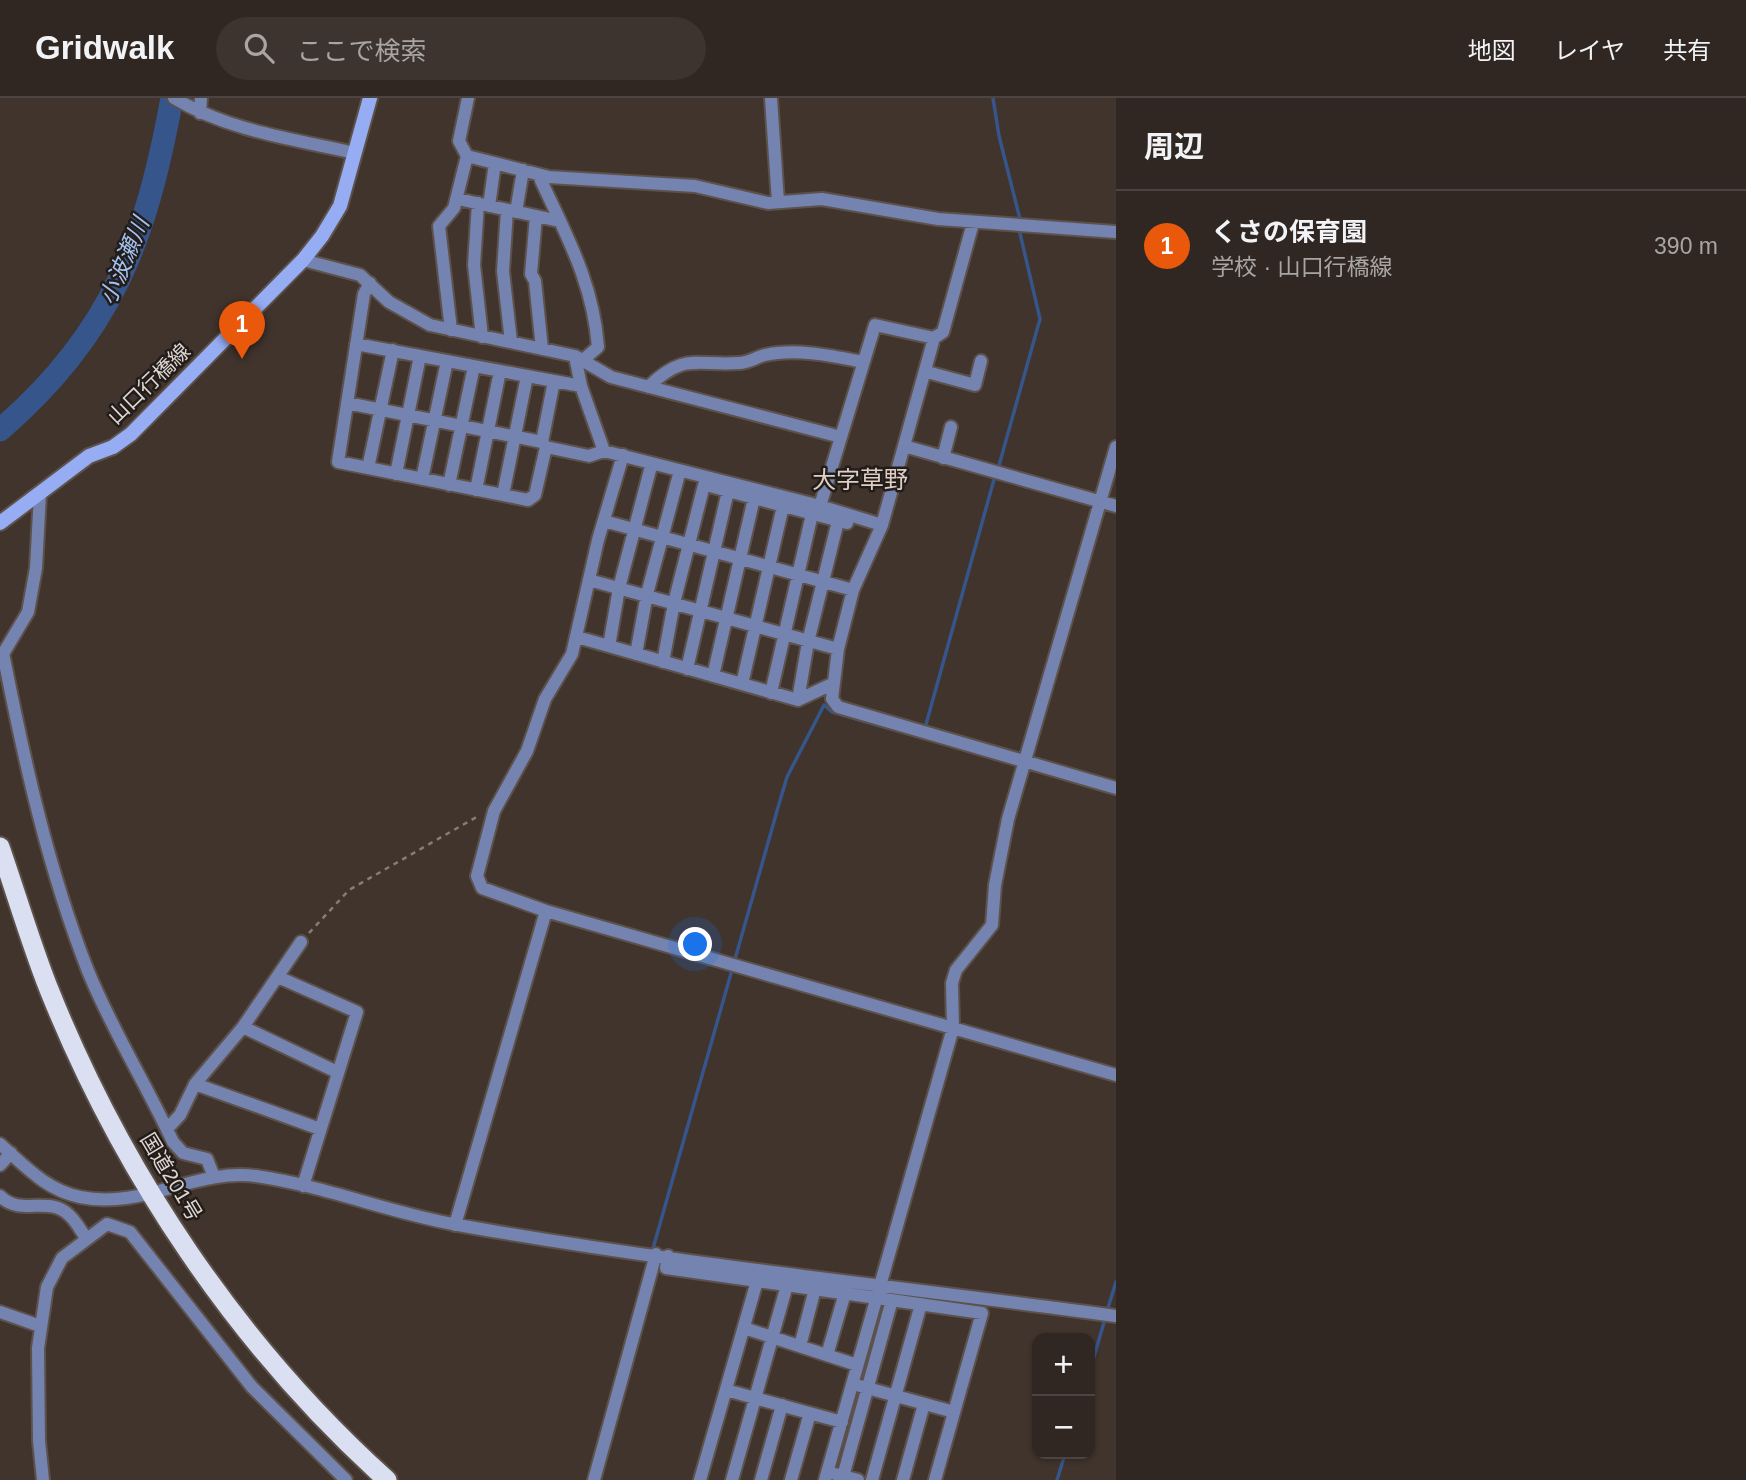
<!DOCTYPE html>
<html lang="ja">
<meta charset="utf-8">
<style>
:root{--surface:#312722;--page:#3d332f;--text:#f1f3f6;--muted:#a8a5a5;--line:#4c4440;--accent:#ea580c}
body{margin:0;font-family:Arial,"Noto Sans JP",sans-serif;background:var(--page);color:var(--text)}
.controls{position:absolute;right:21px;bottom:21px;display:grid;overflow:hidden;border-radius:14px;box-shadow:0 2px 5px #0004}
.controls button{width:63px;height:63px;display:grid;place-items:center;padding:0;border:0;border-bottom:2px solid var(--line);background:var(--surface);color:var(--text);font:35px sans-serif}
.you{position:absolute;left:696px;top:847px;width:24px;height:24px;margin:-18px;border:5px solid #fff;border-radius:50%;background:#1a73e8;box-shadow:0 0 0 10px #1a73e833}
.badge{display:grid;place-items:center;width:46px;height:46px;border-radius:50%;background:var(--accent);color:#fff;font-size:23px;font-weight:700}
.pin{position:absolute;translate:-50% -58px;filter:drop-shadow(0 2px 4px #0008)}
.pin::after{content:'';position:absolute;top:37px;width:24px;height:21px;background:inherit;clip-path:polygon(0 0,100% 0,50% 100%)}
.list{margin:0;padding:0;list-style:none}
h2{display:flex;justify-content:space-between;align-items:center;height:91px;margin:0;padding:0 28px;font-size:30px}
h2 small{font-size:23px;font-weight:400;color:var(--muted)}
.list li{display:grid;grid-template-columns:46px 1fr auto;gap:21px;align-items:center;box-sizing:border-box;height:112px;padding:0 28px;border-top:2px solid var(--line)}
.list b{display:block;font-size:26px;white-space:nowrap}
.list p{margin:0;font-size:23px;white-space:nowrap;color:var(--muted)}
.list em{font-size:23px;font-style:normal;color:var(--muted)}
.icon{flex:none;width:38px;height:38px;fill:none;stroke:currentColor;stroke-width:2;stroke-linecap:round;stroke-linejoin:round}
.map{position:relative;flex:none;width:1116px;height:1382px;overflow:hidden}
header{display:flex;align-items:center;gap:42px;box-sizing:border-box;height:98px;padding:0 35px;background:var(--surface);border-bottom:2px solid var(--line)}
header strong{font-size:33px}
nav{display:flex;gap:38px;margin-inline-start:auto;font-size:24px}
.search{width:490px;height:63px;background:var(--page);display:flex;align-items:center;gap:18px;box-sizing:border-box;padding:0 24px;border-radius:38px;color:var(--muted);font-size:26px}
main{display:flex}
aside{flex:1;background:var(--surface)}
.map>svg:first-child{display:block}
.lines{fill:none;stroke-linecap:round;stroke-linejoin:round}
.stream{stroke:#36558b;stroke-width:3.5}
.river{stroke:#36558b;stroke-width:23}
.minor-casing{stroke:#5d514b;stroke-width:16}
.secondary-casing{stroke:#5d514b;stroke-width:18}
.trunk-casing{stroke:#5d514b;stroke-width:23}
.path{stroke:#877c76;stroke-width:2.5;stroke-dasharray:5 5;stroke-linecap:butt}
.minor{stroke:#7483af;stroke-width:12}
.secondary{stroke:#96adf4;stroke-width:14}
.trunk{stroke:#dae0f2;stroke-width:19}
.labels{text-anchor:middle;stroke-width:5;stroke-linejoin:round;paint-order:stroke}
.street-label{font-size:21px;fill:#ded6d1;stroke:#231d1a}
.water-label{font-size:23px;font-style:italic;fill:#a4c1f1;stroke:#231d1a}
.quarter-label{font-size:24px;fill:#decec5;stroke:#231d1a}
</style>
<header>
<strong>Gridwalk</strong>
<div class="search"><svg class="icon" aria-label="search" viewBox="0 0 24 24"><circle cx="10" cy="10" r="6"/><path d="M15 15l6 6"/></svg>ここで検索</div>
<nav><a>地図</a><a>レイヤ</a><a>共有</a></nav>
</header>
<main>
<div class="map">
<svg width="1116" height="1382" viewBox="0 0 1116 1382">
<rect width="100%" height="100%" fill="#41342d"/>
<g class="lines">
<path class="stream" d="M 993,0 L 999,38 L 1021,125
M 998,371 L 1040,221 L 1019,131
M 925,630 L 995,378
M 652,1154 L 779,706 L 787,679 L 824,607 L 832,614 L 923,640 L 923,638
M 1107,1213 L 1116,1184
M 1090,1272 L 1105,1221
M 607,1356 L 658,1163
M 1057,1382 L 1065,1356"/>
<path class="river" d="M 0,332 C 112,236 146,141 172,0"/>
<defs>
<path id="minor" d="M 174,0 C 229,33 293,41 355,55
M 771,0 L 778,104
M 200,15 L 201,0
M 467,58 L 549,79 L 695,88 L 768,105 L 822,101 L 938,121 L 1116,134
M 538,76 C 565,135 593,183 598,249 L 582,263
M 458,101 L 559,123
M 478,105 L 474,167 L 482,239
M 489,108 L 495,65
M 507,112 L 503,173 L 511,244
M 516,114 L 523,72
M 536,118 L 531,176 L 535,183 L 542,251
M 973,125 L 943,234 L 934,240 L 882,427 L 853,492 L 838,551 L 832,601 L 838,609 L 1116,690
M 303,162 L 360,177 L 389,204 L 430,227 L 575,258 L 611,279 L 841,339 L 820,408
M 370,185 L 364,196 L 338,364 L 528,402 L 535,397 L 546,349 L 589,358 L 604,353
M 451,232 L 439,128 L 454,110 L 467,58 L 459,43 L 468,0
M 356,246 L 581,288
M 575,258 L 581,288 L 604,353 L 820,408 L 882,427
M 927,274 L 975,287 L 981,263
M 648,289 C 685,254 695,268 739,265 C 749,265 756,259 765,257 C 796,250 833,258 863,264
M 347,305 L 542,344 L 546,349
M 841,339 L 875,227 L 934,240
M 542,344 L 554,283
M 904,348 L 1116,408
M 623,357 L 598,442 L 572,556 L 545,601 L 527,653 L 494,713 L 477,778 L 482,790 L 546,813 L 1116,977
M 943,360 L 951,329
M 368,370 L 393,252
M 396,376 L 420,258
M 422,381 L 447,263
M 449,387 L 474,268
M 706,387 L 847,425
M 476,392 L 500,273
M 503,397 L 527,278
M 604,423 L 853,492
M 589,482 L 838,551
M 577,539 L 798,602 L 832,586
M 609,548 L 619,490 L 650,372
M 3,555 C 24,662 48,771 88,873 C 112,932 146,986 173,1044 L 183,1055 L 207,1061 L 214,1079
M 636,556 L 647,496 L 678,380
M 0,561 L 28,514 L 36,470 L 40,396
M 663,564 L 674,505 L 704,387
M 687,571 L 728,393
M 713,578 L 754,400
M 742,586 L 783,408
M 771,595 L 812,416
M 798,602 L 808,544 L 838,423
M 278,879 L 357,914 L 303,1088
M 243,929 L 337,974
M 195,986 L 320,1031
M 167,1031 L 180,1017 L 195,986 L 243,929 L 301,844
M 0,1046 C 25,1068 46,1092 80,1099 C 143,1112 196,1070 256,1078 C 325,1088 390,1115 458,1127 C 676,1166 897,1188 1116,1218
M 0,1067 L 11,1055
M 0,1098 C 20,1119 50,1097 69,1117 C 76,1123 81,1133 86,1140
M 455,1127 L 546,813
M 668,1158 L 666,1170 L 982,1215 L 935,1382
M 0,1214 L 40,1228
M 744,1230 L 857,1267
M 800,1248 L 815,1191
M 827,1257 L 845,1195
M 860,1288 L 954,1314
M 726,1292 L 842,1324
M 835,1376 L 858,1382
M 43,1382 L 39,1343 L 38,1250 L 47,1189 L 62,1160 L 107,1126 L 130,1134 L 252,1289 L 346,1382
M 594,1382 L 656,1156
M 700,1382 L 757,1183
M 732,1382 L 787,1187
M 761,1382 L 782,1307
M 791,1382 L 810,1315
M 825,1382 L 953,930 L 952,885 L 956,872 L 992,827 L 995,787 L 1008,721 L 1116,349
M 842,1382 L 892,1202
M 872,1382 L 921,1206
M 903,1382 L 924,1306"/>
<path id="secondary" d="M 0,425 L 89,358 L 113,349 L 131,336 L 303,162 L 322,138 L 340,108 L 370,0"/>
<path id="trunk" d="M 0,749 C 16,795 30,843 48,889 C 122,1075 238,1248 387,1382"/>
</defs>
<use href="#minor" class="minor-casing"/>
<use href="#secondary" class="secondary-casing"/>
<use href="#trunk" class="trunk-casing"/>
<path class="path" d="M 309,835 L 349,792 L 480,717"/>
<use href="#minor" class="minor"/>
<use href="#secondary" class="secondary"/>
<use href="#trunk" class="trunk"/>
</g>
<g class="labels">
<g class="street-label">
<text transform="translate(149 286) rotate(-44)" y="7">山口行橋線</text>
<text transform="translate(171 1079) rotate(59)" y="7">国道201号</text>
</g>
<g class="water-label">
<text transform="translate(124 163) rotate(-67)" y="8">小波瀬川</text>
</g>
<g class="quarter-label">
<text x="860" y="390">大字草野</text>
</g>
</g>
</svg>
<div class="controls">
<button>+</button>
<button>−</button>
</div>
<div class="you"></div>
<div class="pin badge" style="left:242px;top:261px">1</div>
</div>
<aside>
<h2>周辺<small></small></h2>
<ul class="list">
<li><span class="badge">1</span><div><b>くさの保育園</b><p>学校 · 山口行橋線</p></div><em>390 m</em></li>
</ul>
</aside>
</main>
